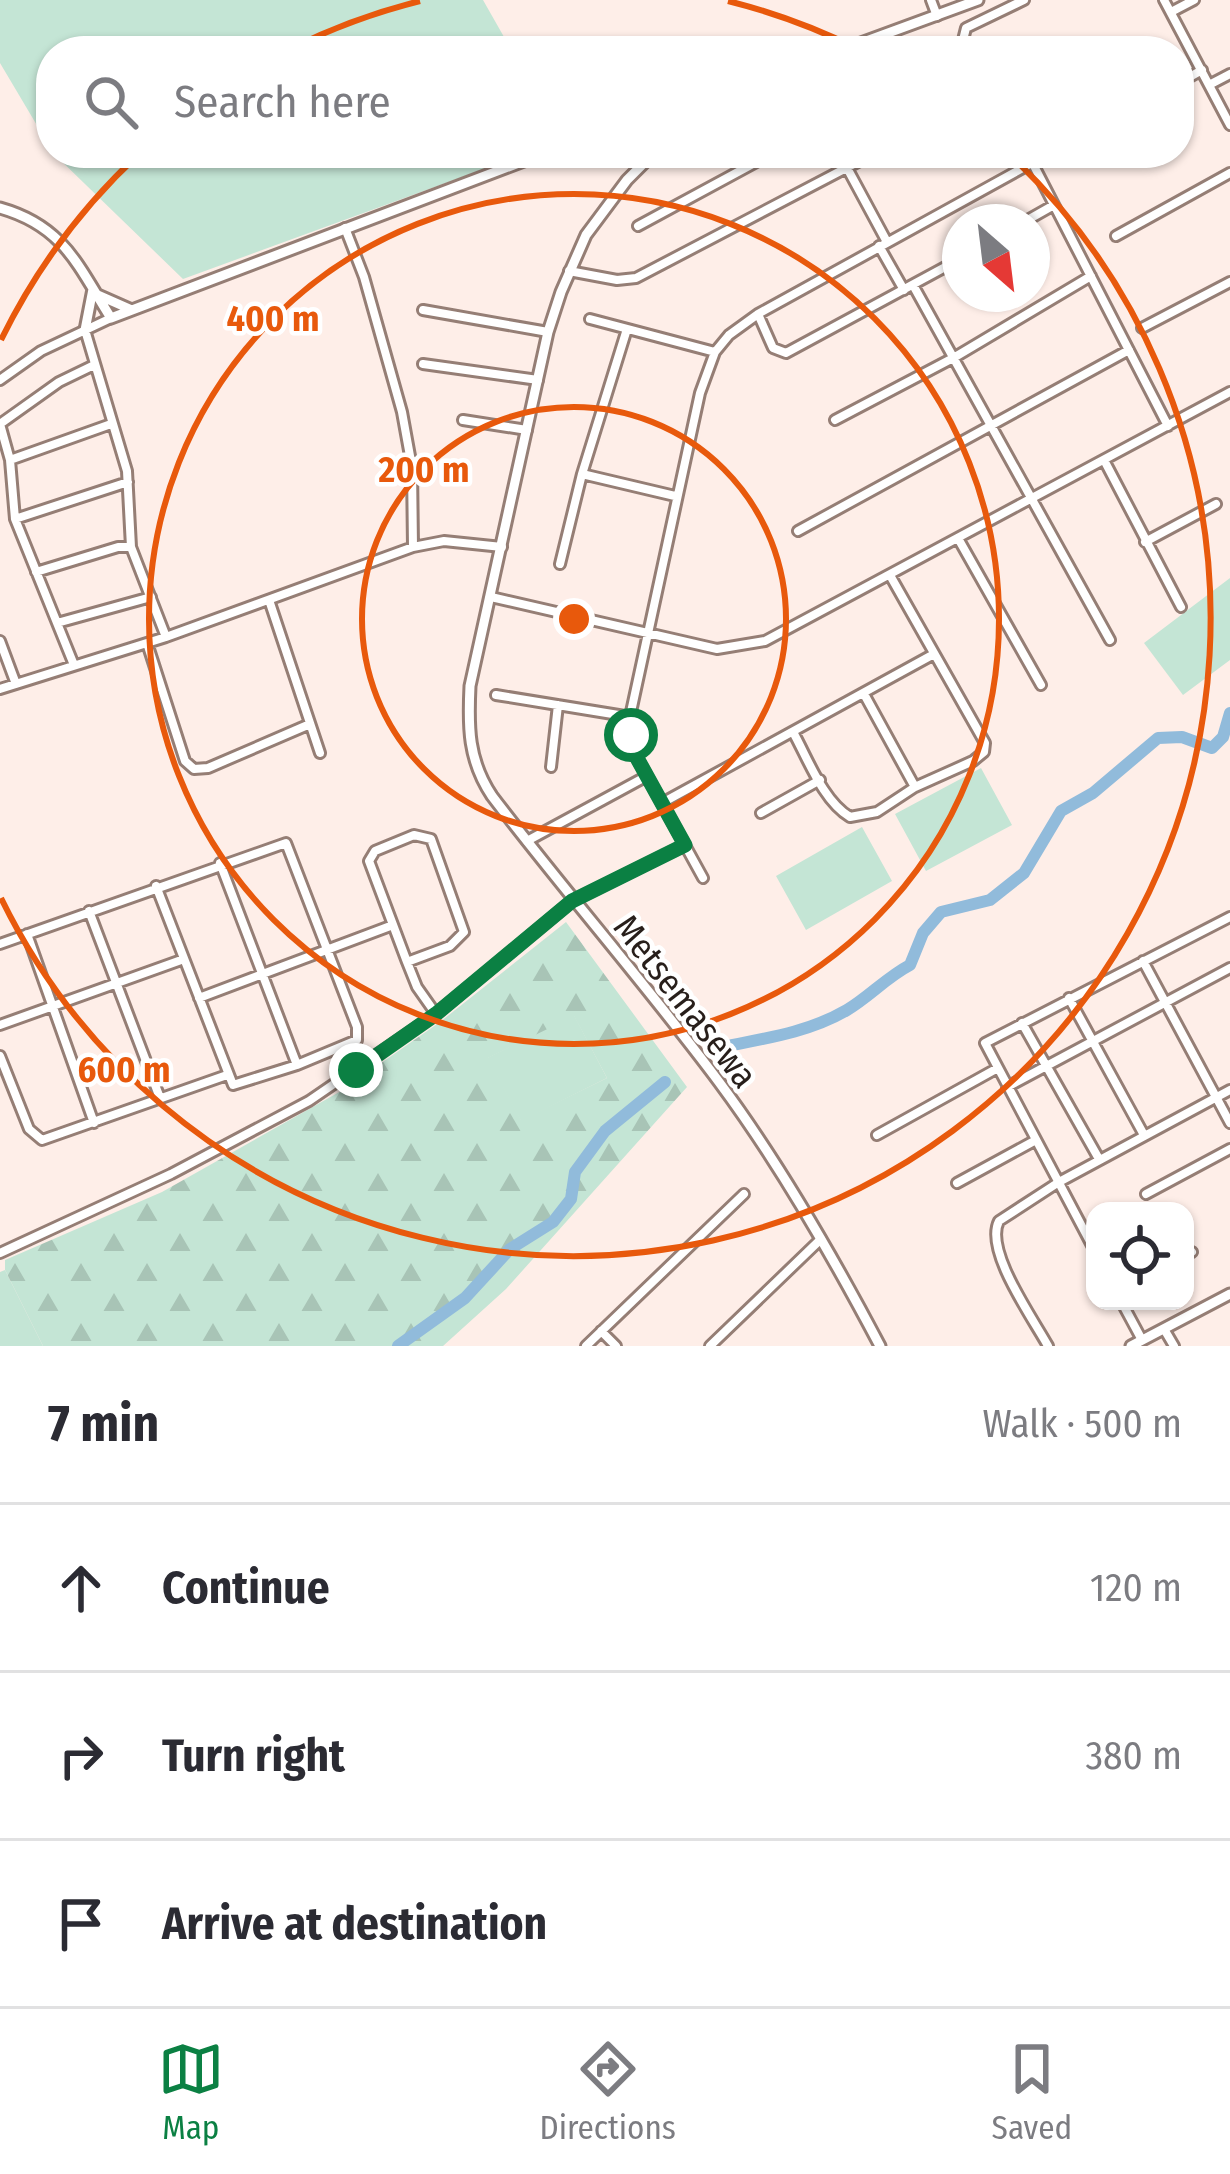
<!DOCTYPE html>
<meta charset="utf-8">
<style>
:root{--surface:#fff;--page:#f7f7f7;--text:#2b2b33;--muted:#7c7c81;--line:#e1e1e2;--accent:#0b8043}
body{margin:0;font-family:"Fira Sans Condensed",sans-serif;background:var(--page);color:var(--text)}
.controls{position:absolute;right:36px;bottom:36px;display:grid;overflow:hidden;border-radius:24px;box-shadow:0 3px 9px #0004}
.controls button{width:108px;height:108px;display:grid;place-items:center;padding:0;border:0;border-bottom:3px solid var(--line);background:var(--surface);color:var(--text);font:60px sans-serif}
.compass{position:absolute;left:942px;top:204px;width:108px;height:108px;border-radius:50%;background:var(--surface);box-shadow:0 3px 9px #0004;rotate:152deg}
.stop{position:absolute;width:36px;height:36px;margin:-27px;border:9px solid #0b8043;border-radius:50%;background:#fff}
.stop.end{background:#0b8043;border-color:#fff;box-shadow:0 3px 12px #0008}
.list{margin:0;padding:0;list-style:none}
h2{display:flex;justify-content:space-between;align-items:center;height:156px;margin:0;padding:0 48px;font-size:51px}
h2 small{font-size:39px;font-weight:400;color:var(--muted)}
.list li{display:grid;grid-template-columns:78px 1fr auto;gap:36px;align-items:center;box-sizing:border-box;height:168px;padding:0 48px;border-top:3px solid var(--line)}
.list b{display:block;font-size:45px;white-space:nowrap}
.list em{font-size:39px;font-style:normal;color:var(--muted)}
.icon{flex:none;width:66px;height:66px;fill:none;stroke:currentColor;stroke-width:2;stroke-linecap:round;stroke-linejoin:round}
.map{position:relative;flex:none;width:1230px;height:1346px;overflow:hidden}
.search{position:absolute;background:var(--surface);box-shadow:0 3px 9px #0004;left:36px;right:36px;top:36px;height:132px;display:flex;align-items:center;gap:30px;box-sizing:border-box;padding:0 42px;border-radius:48px;color:var(--muted);font-size:45px}
.sheet{height:660px;background:var(--surface)}
nav{display:flex;justify-content:space-around;align-items:center;box-sizing:border-box;height:168px;border-top:3px solid var(--line);background:var(--surface);font-size:33px;color:var(--muted)}
nav a{display:grid;justify-items:center;gap:6px}
nav .on{color:var(--accent)}
.map>svg:first-child{display:block}
.grass{fill:#c4e5d5}
.forest{fill:url(#forest-firs);fill-rule:evenodd}
.lines{fill:none;stroke-linecap:round;stroke-linejoin:round}
.river{stroke:#91bbdb;stroke-width:12}
.minor-casing{stroke:#957e75;stroke-width:14}
.tertiary-casing{stroke:#957e75;stroke-width:15}
.minor{stroke:#fff;stroke-width:8}
.tertiary{stroke:#fff;stroke-width:9}
.route{stroke:#0b8043;stroke-width:15}
.ring{fill:none;stroke:#e8590c;stroke-width:6}
.labels{text-anchor:middle;stroke-width:9;stroke-linejoin:round;paint-order:stroke}
.street-label{font-size:36px;fill:#271e1a;stroke:#fff}
.centre{fill:#e8590c;stroke:#fff;stroke-width:6}
.ring-label{font-size:36px;text-anchor:middle;font-weight:bold;fill:#e8590c;stroke:#fff;stroke-width:9;stroke-linejoin:round;paint-order:stroke}
</style>
<div class="map">
<svg width="1230" height="1346" viewBox="0 0 1230 1346">
<defs>
<pattern id="forest-firs" width="22" height="20" patternUnits="userSpaceOnUse" patternTransform="scale(3)"><rect width="22" height="20" fill="#c4e5d5"/><path d="M5 1l3.5 6h-7zM16 11l3.5 6h-7z" fill="#a8c4b6"/></pattern>
</defs>
<rect width="100%" height="100%" fill="#feeee8"/>
<path class="grass" d="M 0,0 L 483,0 L 512,51 L 51,51 L 51,149 L 0,63 Z
M 53,153 L 528,153 L 183,279 Z
M 1230,578 L 1230,660 L 1183,695 L 1144,643 Z
M 981,768 L 1012,825 L 926,871 L 895,814 Z
M 862,827 L 892,881 L 806,930 L 776,876 Z
M 574,1015 L 607,1078 L 521,1121 L 487,1058 Z
M 5,1270 L 43,1346 L 0,1346 L 0,1272 Z"/>
<path class="forest" d="M 566,922 L 687,1087 L 506,1289 L 443,1346 L 43,1346 L 5,1270 L 5,1260 L 162,1192 L 341,1091 L 440,1022 ZM 574,1016 L 607,1078 L 521,1120 L 488,1058 Z"/>
<g class="lines">
<path class="river" d="M 717,1048 C 761,1039 808,1033 847,1010 C 870,996 887,977 910,965 L 923,933 L 941,912 L 990,900 L 1024,873 L 1061,811 L 1093,793 L 1158,738 L 1182,737 L 1212,748 L 1223,737 L 1230,713
M 398,1346 L 465,1298 L 510,1249 L 553,1222 L 571,1199 L 575,1172 L 605,1131 L 665,1082"/>
<defs>
<path id="minor" d="M 931,0 L 937,16
M 1164,0 L 1230,125
M 1171,12 L 1194,0
M 967,51 L 963,40 L 966,28 L 1024,0
M 1179,83 L 1202,70
M 1209,85 L 1230,74
M 839,153 L 887,242
M 1033,164 L 1168,426
M 1024,222 L 1054,205
M 638,226 L 773,153
M 345,228 L 364,277 L 402,412 L 412,467 L 413,547
M 1116,236 L 1230,173
M 879,246 L 904,290
M 569,271 L 617,280 L 636,278 L 875,153
M 913,285 L 1110,640
M 423,310 L 548,332
M 758,314 L 773,348 L 786,353 L 960,259
M 590,319 L 715,352
M 1142,328 L 1230,282
M 85,330 L 127,471 L 131,547
M 423,364 L 538,380
M 0,380 L 41,351 L 111,318
M 463,420 L 527,430
M 835,420 L 955,357 L 1091,276
M 10,460 L 111,424
M 1104,460 L 1181,607
M 582,474 L 675,496
M 15,519 L 128,482
M 798,531 L 1129,350
M 959,540 L 1041,685
M 1145,542 L 1216,504
M 560,564 L 582,474 L 627,329
M 36,572 L 118,547 L 131,547 L 166,637
M 491,597 L 717,649 L 765,641 L 1230,392
M 269,600 L 320,753
M 57,623 L 151,597
M 0,641 L 16,684
M 147,643 L 185,761 L 194,769 L 208,768 L 310,724
M 74,665 L 15,519 L 10,460 L 0,424 L 59,382 L 92,366
M 0,689 L 166,637 L 413,547 L 444,541 L 502,547
M 864,694 L 915,787
M 496,695 L 631,717
M 793,732 C 808,759 823,801 850,817 L 877,812 L 915,787 L 973,761 L 984,752 L 985,743 L 891,577
M 551,767 L 558,705
M 662,803 L 934,654
M 761,813 L 820,780
M 414,835 L 431,839 L 464,932 L 450,946 L 407,962 L 369,861 L 375,851 Z
M 527,841 L 647,776
M 220,863 L 297,1065
M 703,878 L 637,758 L 631,712 L 700,393 L 715,352 L 729,335 L 758,314 L 1050,153
M 89,911 L 160,1098
M 27,934 L 94,1123
M 0,944 L 286,843 L 357,1027 L 357,1040 L 297,1065 L 233,1085 L 156,886
M 1143,961 L 1230,1123
M 407,962 L 417,987 L 436,1014
M 199,998 L 393,925
M 1069,998 L 1144,1135
M 1022,1023 L 1099,1159
M 0,1025 L 184,959
M 0,1056 L 29,1129 L 42,1140 L 227,1075
M 1007,1087 L 1230,968
M 877,1135 L 996,1069
M 957,1183 L 1036,1140
M 1146,1194 L 1230,1149
M 1095,1251 L 985,1043 L 1230,917
M 0,1253 L 171,1174 L 309,1101 L 436,1014 L 572,901 L 685,845
M 1185,1256 L 1192,1252
M 1121,1301 L 1142,1340
M 1164,1329 L 1174,1346
M 601,1331 L 616,1346
M 586,1346 L 744,1194
M 710,1346 L 821,1239
M 1048,1346 C 1032,1317 984,1250 999,1221 L 1059,1182 L 1230,1090"/>
<path id="tertiary" d="M 839,51 L 978,0
M 654,153 L 627,180 L 586,235 L 561,292 L 548,332 L 470,686 C 468,727 468,760 492,796 C 565,892 646,984 719,1082 C 780,1164 832,1255 880,1346
M 0,208 C 64,226 78,266 111,318 L 545,153
M 98,295 L 132,310
M 85,330 L 93,289
M 1131,1346 L 1230,1294"/>
</defs>
<use href="#minor" class="minor-casing"/>
<use href="#tertiary" class="tertiary-casing"/>
<use href="#minor" class="minor"/>
<use href="#tertiary" class="tertiary"/>
</g>
<g class="lines">
<path class="route" d="M 356,1070 L 436,1014 L 572,901 L 685,845 L 637,758 L 631,735"/>
</g>
<g class="ring">
<circle cx="574" cy="619" r="212"/>
<circle cx="574" cy="619" r="425"/>
<path d="M1 340A637 637 0 0 1 140 153M290 49A637 637 0 0 1 420 1M728 1A637 637 0 0 1 858 49M1008 153A637 637 0 1 1 1 898"/>
</g>
<g class="labels">
<g class="street-label">
<text transform="translate(686 1001) rotate(52)" y="13">Metsemasewa</text>
</g>
</g>
<circle cx="574" cy="619" r="18" class="centre"/>
<g class="ring-label">
<text x="273" y="331">400 m</text>
<text x="424" y="482">200 m</text>
<text x="124" y="1082">600 m</text>
</g>
</svg>
<div class="controls">
<button><svg class="icon" aria-label="locate" viewBox="0 0 24 24"><circle cx="12" cy="12" r="6"/><path d="M12 2v4M12 18v4M2 12h4M18 12h4"/></svg></button>
</div>
<svg class="compass" viewBox="-18 -18 36 36"><path d="M0-13l5 13h-10z" fill="#e53935"/><path d="M0 13l5-13h-10z" fill="#7c7c81"/></svg>
<div class="stop" style="left:631px;top:735px"></div>
<div class="stop end" style="left:356px;top:1070px"></div>
<div class="search"><svg class="icon" aria-label="search" viewBox="0 0 24 24"><circle cx="10" cy="10" r="6"/><path d="M15 15l6 6"/></svg>Search here</div>
</div>
<section class="sheet">
<h2>7 min<small>Walk · 500 m</small></h2>
<ul class="list">
<li><svg class="icon" aria-label="ahead" viewBox="0 0 24 24"><path d="M12 20V5M6 11l6-6 6 6"/></svg><div><b>Continue</b></div><em>120 m</em></li>
<li><svg class="icon" aria-label="right" viewBox="0 0 24 24"><path d="M7 20v-9h11M14 6l5 5-5 5"/></svg><div><b>Turn right</b></div><em>380 m</em></li>
<li><svg class="icon" aria-label="arrive" viewBox="0 0 24 24"><path d="M6 21V4h12l-3 4 3 4H6"/></svg><div><b>Arrive at destination</b></div></li>
</ul>
</section>
<nav>
<a class="on"><svg class="icon" aria-label="map" viewBox="0 0 24 24"><path d="M3 6l6-2 6 2 6-2v14l-6 2-6-2-6 2zM9 4v14M15 6v14"/></svg>Map</a>
<a><svg class="icon" aria-label="directions" viewBox="0 0 24 24"><path d="M12 3l9 9-9 9-9-9zM9 14v-3h6M13 9l2 2-2 2"/></svg>Directions</a>
<a><svg class="icon" aria-label="saved" viewBox="0 0 24 24"><path d="M7 4h10v16l-5-4-5 4z"/></svg>Saved</a>
</nav>
